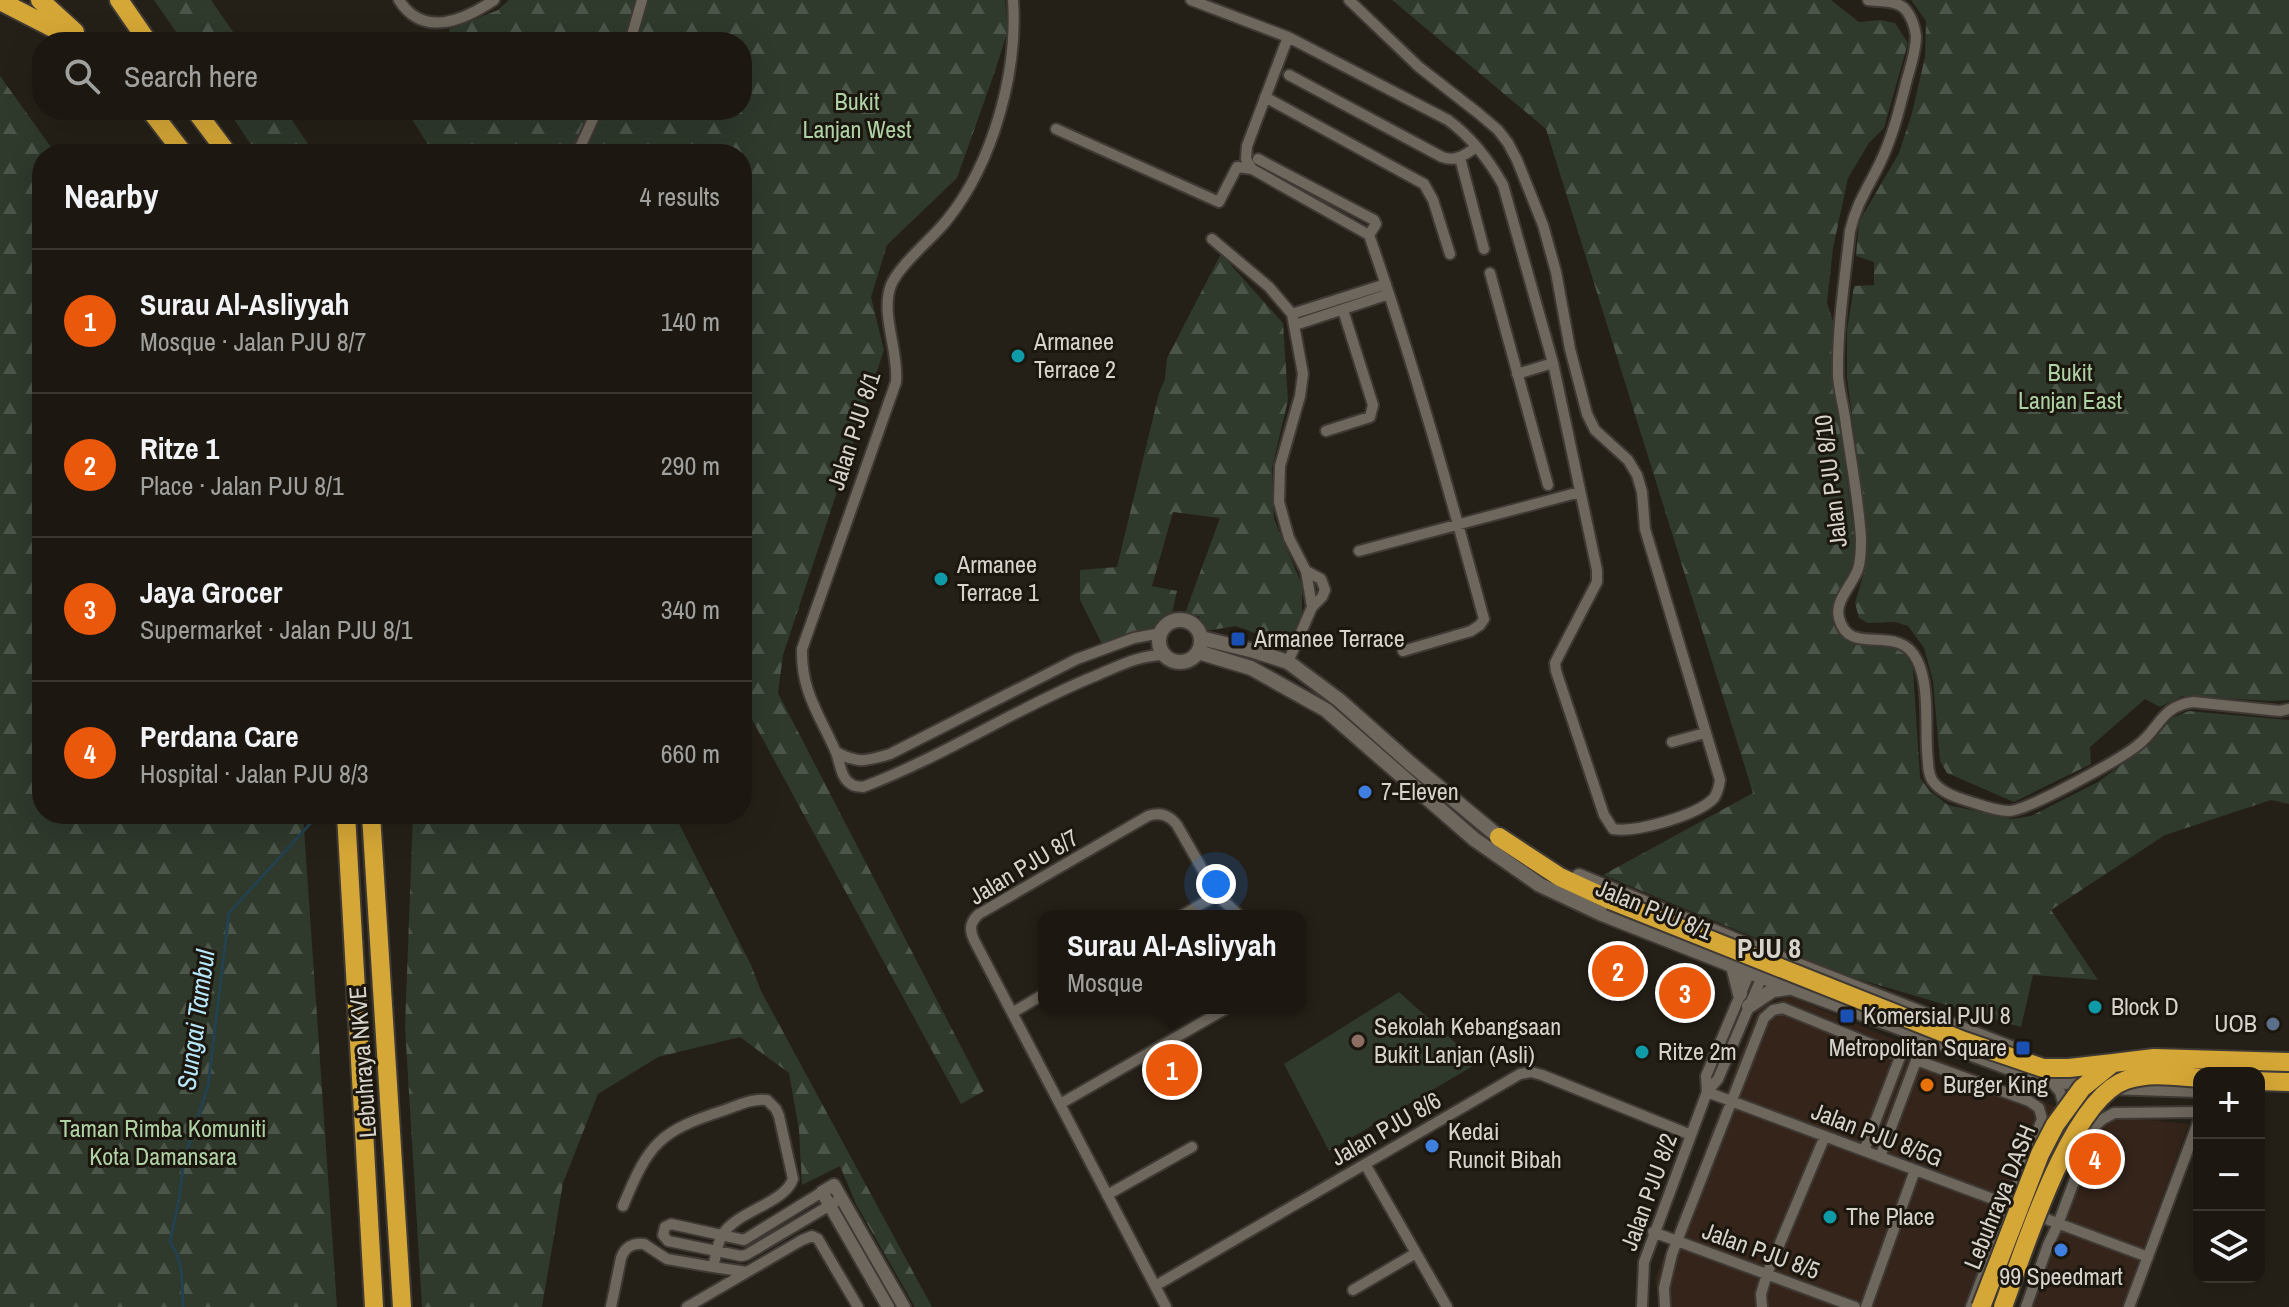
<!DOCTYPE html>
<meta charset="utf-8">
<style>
:root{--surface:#1c1811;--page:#25211a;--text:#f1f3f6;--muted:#a0a09f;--line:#3a3731;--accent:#ea580c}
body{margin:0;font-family:"Archivo Narrow",sans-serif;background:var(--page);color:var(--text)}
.controls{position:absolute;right:24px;bottom:24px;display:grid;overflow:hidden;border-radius:16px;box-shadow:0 8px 32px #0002}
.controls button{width:72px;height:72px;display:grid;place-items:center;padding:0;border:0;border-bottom:2px solid var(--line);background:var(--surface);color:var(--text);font:40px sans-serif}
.you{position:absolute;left:1216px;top:884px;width:28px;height:28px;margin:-20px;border:6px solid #fff;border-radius:50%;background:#1a73e8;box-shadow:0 0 0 12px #1a73e833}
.badge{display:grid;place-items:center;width:52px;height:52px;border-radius:50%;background:var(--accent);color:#fff;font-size:26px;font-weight:700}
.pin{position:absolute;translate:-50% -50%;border:4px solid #fff;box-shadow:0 2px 8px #0006}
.popup{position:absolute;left:1038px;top:910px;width:268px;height:104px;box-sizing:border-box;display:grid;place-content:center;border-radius:16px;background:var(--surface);filter:drop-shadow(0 2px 6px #0005);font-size:26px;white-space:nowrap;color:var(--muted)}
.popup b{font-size:30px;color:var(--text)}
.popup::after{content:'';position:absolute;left:50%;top:100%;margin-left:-16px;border:16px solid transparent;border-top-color:var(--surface)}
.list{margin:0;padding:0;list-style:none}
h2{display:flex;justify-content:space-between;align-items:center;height:104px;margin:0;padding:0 32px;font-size:34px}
h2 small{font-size:26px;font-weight:400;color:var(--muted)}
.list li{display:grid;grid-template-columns:52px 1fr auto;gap:24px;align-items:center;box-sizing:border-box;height:144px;padding:0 32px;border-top:2px solid var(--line)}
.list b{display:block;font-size:30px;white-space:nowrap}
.list p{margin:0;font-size:26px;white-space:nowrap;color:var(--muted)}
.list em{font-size:26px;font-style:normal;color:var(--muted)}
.icon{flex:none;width:44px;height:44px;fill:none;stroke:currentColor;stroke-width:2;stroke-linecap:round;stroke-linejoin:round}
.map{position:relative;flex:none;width:2289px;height:1307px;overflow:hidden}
.search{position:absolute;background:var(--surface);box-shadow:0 8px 32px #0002;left:32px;top:32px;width:720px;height:88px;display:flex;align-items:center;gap:20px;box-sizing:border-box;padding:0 28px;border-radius:32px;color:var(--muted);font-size:30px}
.panel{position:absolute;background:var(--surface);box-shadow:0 8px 32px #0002;left:32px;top:144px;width:720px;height:680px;border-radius:32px}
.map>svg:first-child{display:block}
.commercial{fill:#34241a}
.grass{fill:#2f392c}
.forest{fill:url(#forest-firs)}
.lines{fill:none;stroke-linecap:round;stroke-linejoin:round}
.stream{stroke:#23414e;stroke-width:3}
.minor-casing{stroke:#3e3934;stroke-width:14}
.tertiary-casing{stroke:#3e3934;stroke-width:16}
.secondary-casing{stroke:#3e3934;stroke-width:18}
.motorway-casing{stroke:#3e3934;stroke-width:22}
.minor{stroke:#6e675d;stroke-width:10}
.tertiary{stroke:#6e675d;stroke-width:12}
.secondary{stroke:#6e675d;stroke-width:14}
.motorway{stroke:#d5a736;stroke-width:18}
.motorway-bridge-casing{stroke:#3e3934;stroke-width:22;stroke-linecap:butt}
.motorway-bridge{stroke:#d5a736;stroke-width:18}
.culture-dot{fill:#0f9aa8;stroke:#1c170e;stroke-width:3}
.transit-dot{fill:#1a4fb4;stroke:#1c170e;stroke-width:3}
.shop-dot{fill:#3f7fe0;stroke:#1c170e;stroke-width:3}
.service-dot{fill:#5c6f8a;stroke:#1c170e;stroke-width:3}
.education-dot{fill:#8d6e63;stroke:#1c170e;stroke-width:3}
.food-dot{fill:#e8710a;stroke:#1c170e;stroke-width:3}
.labels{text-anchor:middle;stroke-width:6;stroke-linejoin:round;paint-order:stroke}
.park-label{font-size:24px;fill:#aed1a5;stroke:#1c170e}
.poi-label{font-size:24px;fill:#d6d3cd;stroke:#1c170e;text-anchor:start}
.street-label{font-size:24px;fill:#d6d3cd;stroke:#1c170e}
.water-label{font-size:26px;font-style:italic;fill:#b7e8fd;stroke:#1c170e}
.quarter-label{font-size:28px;font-weight:bold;fill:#d6d3cd;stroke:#1c170e}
</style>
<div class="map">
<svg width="2289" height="1307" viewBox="0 0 2289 1307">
<defs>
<pattern id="forest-firs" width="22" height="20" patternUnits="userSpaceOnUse" patternTransform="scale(2)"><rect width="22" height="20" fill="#2f392c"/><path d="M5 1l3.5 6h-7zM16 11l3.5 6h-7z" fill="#4c5549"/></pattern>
</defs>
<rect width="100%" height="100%" fill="#252017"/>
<path class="commercial" d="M 1789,996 L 2056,1107 L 1984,1307 L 1660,1307 L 1655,1279 L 1758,1009 Z
M 2111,1116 L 2189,1124 L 2122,1307 L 2032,1307 L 2099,1126 Z"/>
<path class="grass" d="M 1399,992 L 1478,1063 L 1329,1151 L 1284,1064 Z"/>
<path class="forest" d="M 154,0 L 211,0 L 240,42 L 183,42 Z
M 509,0 L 1005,0 L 1008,30 L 995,71 L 957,178 L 887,245 L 871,297 L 884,350 L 783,655 L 778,693 L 984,1091 L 961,1104 L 742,701 L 742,154 L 434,154 L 406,110 L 742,110 L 742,42 L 452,42 L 449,29 L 498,10 Z
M 1392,0 L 1831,0 L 1859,22 L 1881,20 L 1895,23 L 1908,43 L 1884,128 L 1869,143 L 1848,178 L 1833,248 L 1827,303 L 1835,327 L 1837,400 L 1857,558 L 1835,605 L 1838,627 L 1848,642 L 1866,646 L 1889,644 L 1905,653 L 1913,668 L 1920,778 L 1930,791 L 1948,805 L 2012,819 L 2031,816 L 2098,782 L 2151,743 L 2172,718 L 2189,711 L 2289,720 L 2289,804 L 2271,800 L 2165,835 L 2051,910 L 2098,980 L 2033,975 L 2021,1027 L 1848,976 L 1603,875 L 1753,793 L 1546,129 Z
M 1911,0 L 2289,0 L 2289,700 L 2272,701 L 2182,696 L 2160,707 L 2145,699 L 2090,747 L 2091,764 L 2014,802 L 1947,773 L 1940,761 L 1933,681 L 1924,648 L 1908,626 L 1895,622 L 1868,623 L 1859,618 L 1855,603 L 1865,569 L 1867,529 L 1847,378 L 1847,330 L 1854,286 L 1874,285 L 1874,262 L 1856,256 L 1859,222 L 1899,153 L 1912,113 L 1925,57 L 1926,21 Z
M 0,76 L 56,154 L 42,154 L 42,814 L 303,814 L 337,1307 L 0,1307 Z
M 228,110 L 285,110 L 315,154 L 257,154 Z
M 1221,254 L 1283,323 L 1288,400 L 1272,468 L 1274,519 L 1302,585 L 1302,620 L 1288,646 L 1236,626 L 1205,631 L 1199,616 L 1184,616 L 1220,518 L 1173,512 L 1152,586 L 1177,591 L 1171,618 C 1153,631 1124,636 1102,644 L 1080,600 L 1080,570 L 1117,567 L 1159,393 L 1165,379 L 1167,358 Z
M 413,814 L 674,814 L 751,965 L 761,991 L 932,1307 L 915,1307 L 856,1204 L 840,1166 L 802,1185 L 799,1130 L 789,1073 L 740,1037 L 658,1057 L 598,1094 L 563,1183 L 542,1307 L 422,1307 L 405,1027 Z"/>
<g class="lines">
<path class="stream" d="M 183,1307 C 182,1283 184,1262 170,1242 L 179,1199 L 184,1160 L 208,1086 L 229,913 L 319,814"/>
<defs>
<path id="minor" d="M 399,0 C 423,38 463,21 494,0
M 1013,0 C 1018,72 993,163 947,220 C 932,239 900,264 891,285 C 880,314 899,351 896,382 L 802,649 C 801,691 819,714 835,750 C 840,760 840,778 851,784 C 854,787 859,786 863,787 C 943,757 1016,708 1095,676 C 1119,666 1139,655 1165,655
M 1191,0 L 1288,37 L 1448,120 C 1471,137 1489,160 1503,185 L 1553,363 L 1597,570 L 1597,582 L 1559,655 L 1555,663 L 1556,671 L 1604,815 L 1613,829 C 1636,833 1698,815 1714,798 C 1718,792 1719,787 1720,780 L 1645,529 L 1642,492 L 1637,475 L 1628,460 L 1595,430 L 1587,414 L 1570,349 L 1556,272 L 1543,225 L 1517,160 L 1508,143 L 1498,130 L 1478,113 L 1419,67 L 1349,0
M 1868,0 C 1880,2 1895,0 1904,8 C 1911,15 1915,27 1916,36 C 1916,51 1911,65 1907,79 C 1900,107 1893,136 1880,163 C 1868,188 1857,202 1850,231 C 1845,278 1837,328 1838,376 C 1839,390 1843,404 1845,418 C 1850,456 1859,501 1861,539 C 1861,547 1861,560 1858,569 C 1853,584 1834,601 1839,618 C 1849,659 1898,621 1917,660 C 1931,687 1924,732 1928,762 C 1928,768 1929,774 1932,780 C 1940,792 1955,797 1968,801 C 1981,805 1995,811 2009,811 C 2027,811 2121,759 2138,745 C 2160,728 2161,706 2193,702 L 2280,711 L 2289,709
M 1288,37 L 1247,146 L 1246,159 L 1252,169 L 1369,235 C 1413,361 1449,490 1484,619 L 1480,625 L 1471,631 L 1403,651
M 630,42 L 642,0
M 1289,75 L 1442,157 C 1456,162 1465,155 1476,147
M 1265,97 L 1424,184 L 1433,200 L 1450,254
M 1056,129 L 1219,202 L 1237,167 L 1252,169
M 577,154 L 597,110
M 1460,158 L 1484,249
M 1258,159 L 1374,220 L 1376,224 L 1369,235
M 1212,239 L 1269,287 L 1292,314 L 1303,374 L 1300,396 L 1280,466 L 1279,502 L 1289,538 L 1306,571 L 1312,607
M 1490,273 L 1548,485
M 1292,314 L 1386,284
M 1295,325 L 1389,294
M 1517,374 L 1553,363
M 1326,431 L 1370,417 L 1373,405 L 1343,310
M 1359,551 L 1580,492
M 1288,662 L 1312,607 L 1322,597 L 1325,590 L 1321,579 L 1306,571
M 1672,742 L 1705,733
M 836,752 C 858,764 866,761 890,754 L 1077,659 L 1134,638 L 1161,633
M 1181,916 L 1217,895
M 1012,1013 L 1044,994
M 1916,1060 L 2029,1101 L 2039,1108 L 2042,1119 L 1971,1307
M 2051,1081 L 2060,1092 L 2065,1110
M 1707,1092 L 2148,1257
M 1707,1092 L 1706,1076 L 1752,967
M 1060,1104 L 1227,1008
M 2073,1122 L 2084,1102 L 2101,1090
M 1864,1151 L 1910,1031
M 1880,1157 L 1925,1037
M 1365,1164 L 1447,1307
M 822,1192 L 744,1240 L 671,1224 L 665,1227 L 663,1235 L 668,1241 L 741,1256 L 746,1255 L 842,1198
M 1107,1195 L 1192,1147
M 623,1206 C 649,1143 659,1131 725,1110 C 739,1105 753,1098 767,1100 L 776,1109 L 779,1116 L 793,1179 C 784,1204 738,1210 722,1235 C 717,1244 716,1257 713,1267 L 747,1272
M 2029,1211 L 2060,1133
M 1653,1232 L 1855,1307
M 1155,1286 L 1520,1074 L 1531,1072 L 1542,1075 L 1691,1135
M 1353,1290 L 1416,1253
M 611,1307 L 621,1258 C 625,1247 632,1243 644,1244 L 667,1259 L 713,1267
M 687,1307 L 802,1240 L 812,1236 L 818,1239 L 858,1307
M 1166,1307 L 974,940 C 969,929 970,922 979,914 L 1148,816 C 1161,812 1169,815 1177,825 L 1217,895 L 1240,916
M 1642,1307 L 1644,1262 L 1707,1092 L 1718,1079 L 1763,974
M 1665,1307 L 1664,1288 L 1672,1254 L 1764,1018 L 1773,1010 L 1783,1008 L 1900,1056
M 1762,1307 L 1761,1294 L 1767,1274 L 1825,1136
M 1866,1307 L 1915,1170
M 2026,1307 L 2048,1245 L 2058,1224 L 2095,1126 L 2103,1119 L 2114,1113 L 2199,1112
M 2129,1307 L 2199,1120"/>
<path id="tertiary" d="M 888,1307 L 822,1192 L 834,1185 L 904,1307"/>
<path id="secondary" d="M1159 641a21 21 0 1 1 42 0a21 21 0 1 1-42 0Z
M 1201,638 L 1254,651 L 1288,662 L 1339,700 L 1411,764 L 1499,837 L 1507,841
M 1198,652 L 1251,668 L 1326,710 L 1474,839 L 1540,885 L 1602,914 L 1749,972 L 2037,1078 L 2107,1087 L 2199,1090
M 1579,876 L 1759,950 L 2021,1052
M 1733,966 L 1740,994
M 1749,1006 L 1773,990 L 1788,988
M 2236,1073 L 2279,1069"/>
<path id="motorway" d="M 40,0 L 75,32
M 119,0 L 148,42
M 0,1 L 80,42
M 150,110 L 184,154
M 195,110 L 228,154
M 346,814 L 374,1307
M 371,814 L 402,1307
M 1499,837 L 1560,877 L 1610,900
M 2259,1081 L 2289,1082"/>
</defs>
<use href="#minor" class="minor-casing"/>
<use href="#tertiary" class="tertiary-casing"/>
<use href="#secondary" class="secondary-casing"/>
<use href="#motorway" class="motorway-casing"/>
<use href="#minor" class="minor"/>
<use href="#tertiary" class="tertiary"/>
<use href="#secondary" class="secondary"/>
<use href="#motorway" class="motorway"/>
<defs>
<path id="motorway-bridge" d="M 1610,900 L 1964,1041 L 2043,1068 L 2069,1068 L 2113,1063
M 1981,1307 L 2040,1154 L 2055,1125 L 2082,1088 L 2113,1063 L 2154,1058 L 2289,1062
M 2003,1307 C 2023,1253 2070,1099 2126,1080 C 2150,1072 2174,1076 2199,1078"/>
</defs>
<use href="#motorway-bridge" class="motorway-bridge-casing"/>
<use href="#motorway-bridge" class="motorway-bridge"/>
</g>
<g class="culture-dot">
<circle cx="1018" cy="356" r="8"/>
<circle cx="941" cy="579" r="8"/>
<circle cx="2095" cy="1007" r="8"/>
<circle cx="1642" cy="1052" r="8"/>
<circle cx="1830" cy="1217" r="8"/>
</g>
<g class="transit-dot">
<rect x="1230" y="631" width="16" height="16" rx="4"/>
<rect x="1839" y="1008" width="16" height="16" rx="4"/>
<rect x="2015" y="1040" width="16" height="16" rx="4"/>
</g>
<g class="shop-dot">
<circle cx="1365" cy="792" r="8"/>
<circle cx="1432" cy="1146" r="8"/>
<circle cx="2061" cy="1250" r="8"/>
</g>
<circle class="service-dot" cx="2273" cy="1024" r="8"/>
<circle class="education-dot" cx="1358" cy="1041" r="8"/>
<circle class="food-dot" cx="1927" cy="1085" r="8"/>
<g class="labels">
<g class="park-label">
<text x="857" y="110">Bukit<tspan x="857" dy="28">Lanjan West</tspan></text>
<text x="2070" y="381">Bukit<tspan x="2070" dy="28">Lanjan East</tspan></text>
<text x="163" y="1137">Taman Rimba Komuniti<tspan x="163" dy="28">Kota Damansara</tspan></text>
</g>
<g class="poi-label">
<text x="1034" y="350">Armanee<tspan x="1034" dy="28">Terrace 2</tspan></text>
<text x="957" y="573">Armanee<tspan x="957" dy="28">Terrace 1</tspan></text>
<text x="1254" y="647">Armanee Terrace</text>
<text x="1381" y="800">7-Eleven</text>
<text x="2111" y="1015">Block D</text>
<text x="1863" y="1024">Komersial PJU 8</text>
<text x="2257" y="1032" text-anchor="end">UOB</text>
<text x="1374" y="1035">Sekolah Kebangsaan<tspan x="1374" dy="28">Bukit Lanjan (Asli)</tspan></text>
<text x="2007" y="1056" text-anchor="end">Metropolitan Square</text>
<text x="1658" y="1060">Ritze 2m</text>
<text x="1943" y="1093">Burger King</text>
<text x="1448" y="1140">Kedai<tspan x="1448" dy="28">Runcit Bibah</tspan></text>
<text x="1846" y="1225">The Place</text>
<text x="2061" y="1285" text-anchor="middle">99 Speedmart</text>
</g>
<g class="street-label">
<text transform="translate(854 431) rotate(-72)" y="8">Jalan PJU 8/1</text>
<text transform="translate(1831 481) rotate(-97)" y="8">Jalan PJU 8/10</text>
<text transform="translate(1024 867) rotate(-31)" y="8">Jalan PJU 8/7</text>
<text transform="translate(1654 910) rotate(22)" y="8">Jalan PJU 8/1</text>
<text transform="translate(363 1062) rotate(-94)" y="8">Lebuhraya NKVE</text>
<text transform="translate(1386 1129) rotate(-30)" y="8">Jalan PJU 8/6</text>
<text transform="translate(1877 1135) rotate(21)" y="8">Jalan PJU 8/5G</text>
<text transform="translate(1649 1192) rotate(-70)" y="8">Jalan PJU 8/2</text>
<text transform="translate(2000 1197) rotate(-68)" y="8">Lebuhraya DASH</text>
<text transform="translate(1761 1251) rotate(20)" y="8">Jalan PJU 8/5</text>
</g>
<g class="water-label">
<text transform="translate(196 1020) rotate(-82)" y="9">Sungai Tambul</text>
</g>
<g class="quarter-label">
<text x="1769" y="958">PJU 8</text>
</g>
</g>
</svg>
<div class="controls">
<button>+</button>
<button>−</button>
<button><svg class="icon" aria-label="layers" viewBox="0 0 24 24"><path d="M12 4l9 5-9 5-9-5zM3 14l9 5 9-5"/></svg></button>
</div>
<div class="you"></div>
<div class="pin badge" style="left:1172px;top:1070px">1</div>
<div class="popup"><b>Surau Al-Asliyyah</b>Mosque</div>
<div class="pin badge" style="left:1618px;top:971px">2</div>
<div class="pin badge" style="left:1685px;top:993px">3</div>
<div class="pin badge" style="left:2095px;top:1159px">4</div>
<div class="search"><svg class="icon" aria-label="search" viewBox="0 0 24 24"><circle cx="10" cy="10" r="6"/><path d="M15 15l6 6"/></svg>Search here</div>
<section class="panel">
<h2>Nearby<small>4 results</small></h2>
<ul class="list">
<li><span class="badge">1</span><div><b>Surau Al-Asliyyah</b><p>Mosque · Jalan PJU 8/7</p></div><em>140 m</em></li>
<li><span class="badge">2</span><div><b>Ritze 1</b><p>Place · Jalan PJU 8/1</p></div><em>290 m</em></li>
<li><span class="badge">3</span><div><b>Jaya Grocer</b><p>Supermarket · Jalan PJU 8/1</p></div><em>340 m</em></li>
<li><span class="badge">4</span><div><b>Perdana Care</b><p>Hospital · Jalan PJU 8/3</p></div><em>660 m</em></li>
</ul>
</section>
</div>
